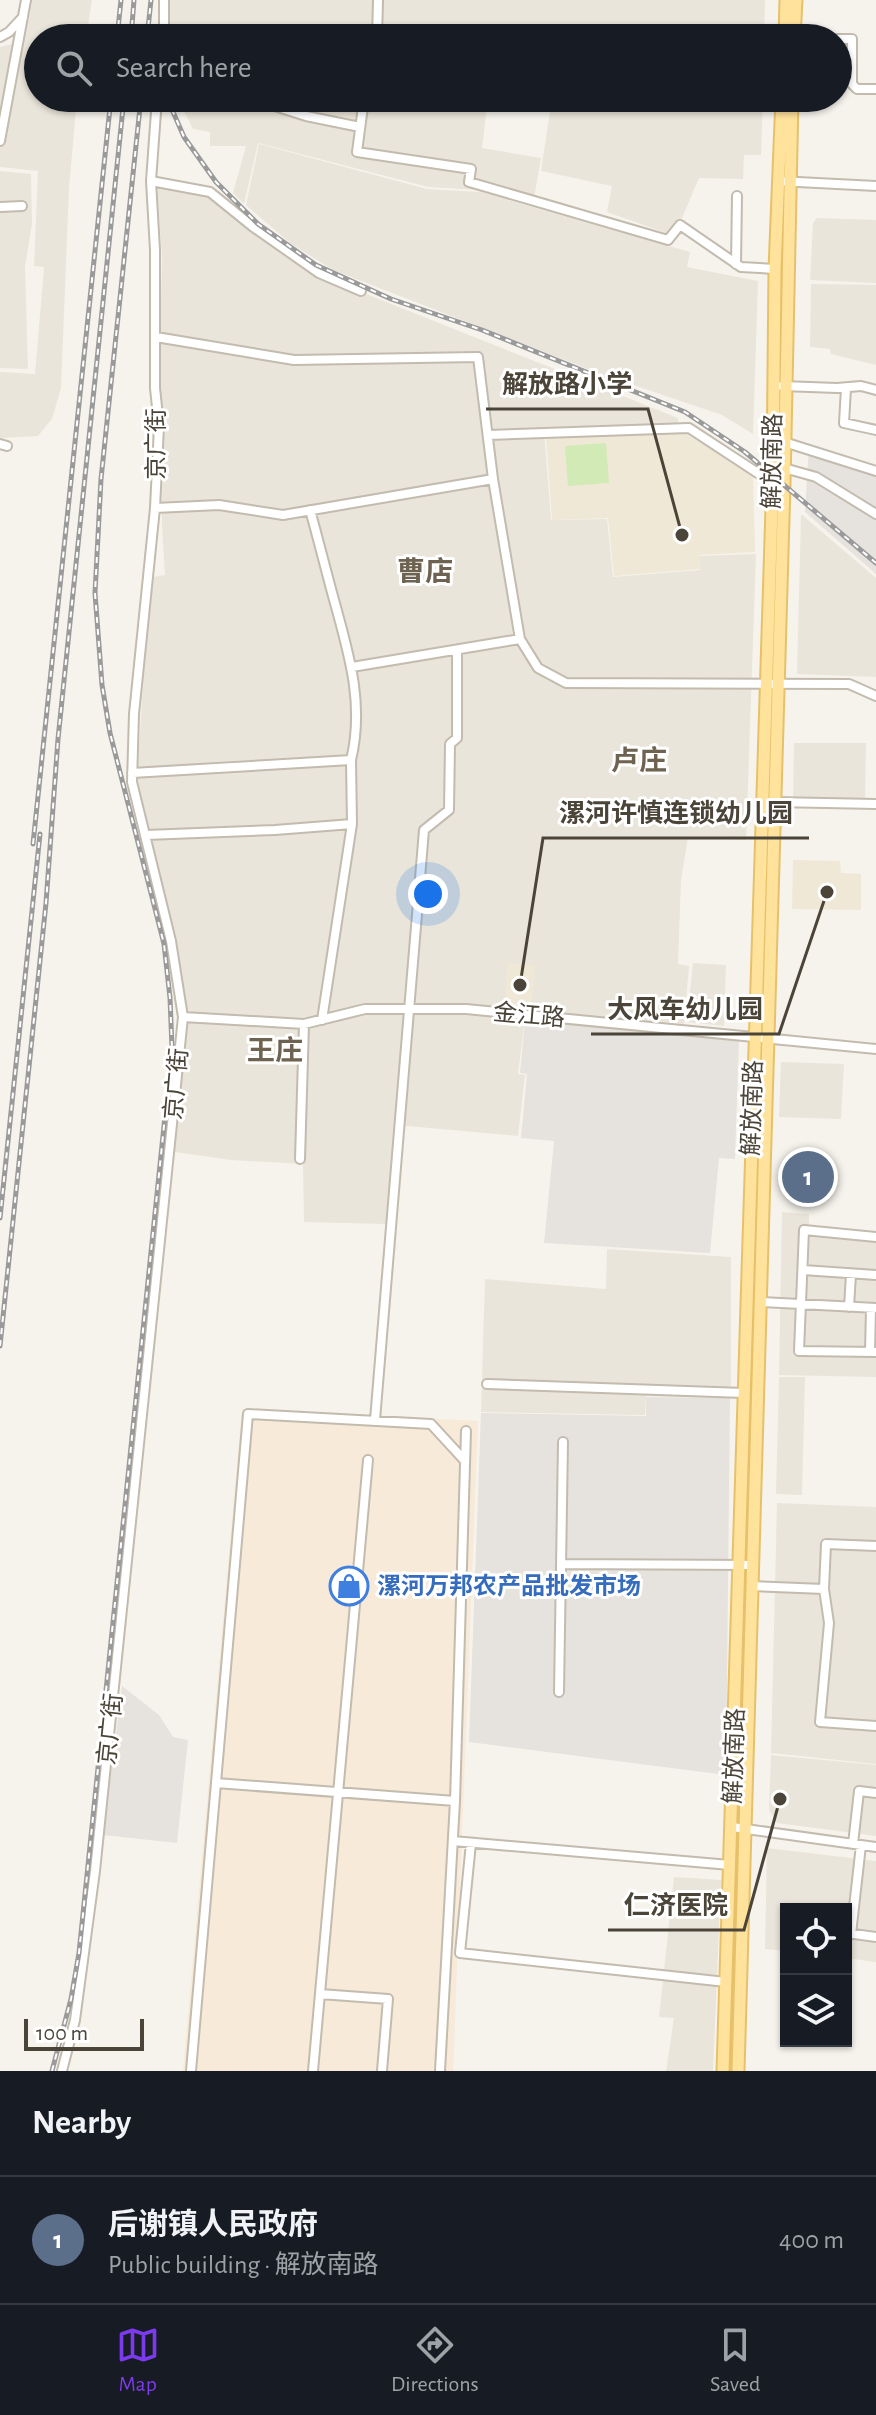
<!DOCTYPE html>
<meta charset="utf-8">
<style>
:root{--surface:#171b24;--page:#20242c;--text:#f1f3f6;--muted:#9ea1a6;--line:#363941;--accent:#7c3aed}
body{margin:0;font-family:"Alegreya Sans","Noto Sans SC",sans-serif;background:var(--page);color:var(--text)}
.controls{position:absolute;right:24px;bottom:24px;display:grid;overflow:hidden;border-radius:0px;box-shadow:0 2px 6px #0004}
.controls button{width:72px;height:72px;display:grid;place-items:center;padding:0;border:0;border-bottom:2px solid var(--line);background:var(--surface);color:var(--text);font:40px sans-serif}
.scale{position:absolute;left:24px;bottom:20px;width:120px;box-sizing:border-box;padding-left:8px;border:4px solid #4b4439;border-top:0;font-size:22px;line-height:28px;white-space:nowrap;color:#4b4439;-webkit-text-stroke:6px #fff;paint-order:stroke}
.you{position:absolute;left:428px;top:894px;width:28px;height:28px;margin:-20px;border:6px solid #fff;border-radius:50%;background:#1a73e8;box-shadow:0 0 0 12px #1a73e833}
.badge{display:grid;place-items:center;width:52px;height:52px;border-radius:50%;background:var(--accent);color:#fff;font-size:26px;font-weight:700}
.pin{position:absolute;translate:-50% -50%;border:4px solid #fff;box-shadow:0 2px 8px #0006}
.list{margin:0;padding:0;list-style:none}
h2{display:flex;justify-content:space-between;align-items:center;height:104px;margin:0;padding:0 32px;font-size:34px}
h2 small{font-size:26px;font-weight:400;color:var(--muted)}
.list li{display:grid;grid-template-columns:52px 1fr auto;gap:24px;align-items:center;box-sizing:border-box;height:128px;padding:0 32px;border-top:2px solid var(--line)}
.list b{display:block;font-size:30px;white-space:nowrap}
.list p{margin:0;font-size:26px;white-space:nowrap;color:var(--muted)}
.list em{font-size:26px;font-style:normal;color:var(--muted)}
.icon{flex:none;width:44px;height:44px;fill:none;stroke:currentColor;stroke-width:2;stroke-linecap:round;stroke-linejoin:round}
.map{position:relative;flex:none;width:876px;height:2071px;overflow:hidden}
.search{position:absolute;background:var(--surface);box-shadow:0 2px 6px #0004;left:24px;right:24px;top:24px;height:88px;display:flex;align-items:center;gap:20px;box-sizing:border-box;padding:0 28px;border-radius:44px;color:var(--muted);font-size:30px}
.sheet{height:232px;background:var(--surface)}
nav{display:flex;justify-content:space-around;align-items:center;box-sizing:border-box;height:112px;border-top:2px solid var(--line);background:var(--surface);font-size:22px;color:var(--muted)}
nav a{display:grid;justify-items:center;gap:4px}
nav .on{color:var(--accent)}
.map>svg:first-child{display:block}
.residential{fill:#eae5da}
.commercial{fill:#f7ead8}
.industrial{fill:#e6e2dd}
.education{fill:#efe8d6}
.green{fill:#d2eab5}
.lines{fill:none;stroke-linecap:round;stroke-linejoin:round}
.minor-casing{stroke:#c2bbae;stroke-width:12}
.major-casing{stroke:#e6c16a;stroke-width:15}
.minor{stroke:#fff;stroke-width:8}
.major{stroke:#ffe39c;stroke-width:11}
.rail-casing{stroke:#9a9a9a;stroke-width:5}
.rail{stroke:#fff;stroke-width:2;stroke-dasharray:6;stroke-linecap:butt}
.labels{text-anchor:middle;stroke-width:6;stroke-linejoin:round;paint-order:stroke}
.street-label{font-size:24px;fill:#4b4439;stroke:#fff}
.shop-label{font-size:24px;font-weight:bold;fill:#366cbe;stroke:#fff;text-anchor:start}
.quarter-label{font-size:28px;font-weight:bold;fill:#6e6250;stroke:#fff}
.leader{fill:none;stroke:#4b4439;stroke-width:3}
.callout-dot{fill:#4b4439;stroke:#fff;stroke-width:3}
.callout-label{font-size:26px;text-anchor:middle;font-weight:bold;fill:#4b4439;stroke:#fff;stroke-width:6;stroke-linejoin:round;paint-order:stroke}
</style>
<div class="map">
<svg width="876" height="2071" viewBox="0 0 876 2071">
<rect width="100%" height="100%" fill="#f6f3ec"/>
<path class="residential" d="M 30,0 L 92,0 L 86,38 L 38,38 L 38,98 L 77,98 L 69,188 L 61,388 L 52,419 L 38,436 L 0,438 L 0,372 L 35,374 L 44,267 L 34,266 L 38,171 L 0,167 L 0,47 L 22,42 Z
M 161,0 L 765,0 L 764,38 L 162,38 Z
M 177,98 L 488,98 L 482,148 L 541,158 L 533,204 L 481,190 L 428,187 L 258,143 L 244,204 L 233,193 L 246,146 L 210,146 L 210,132 L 193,129 Z
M 552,98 L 763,98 L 761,155 L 744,155 L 743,179 L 699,178 L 682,218 L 669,234 L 607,212 L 612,186 L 541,171 Z
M 259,144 L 427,189 L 480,192 L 690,252 L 687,267 L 758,281 L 753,434 L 722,415 L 601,374 L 333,270 L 290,243 L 246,205 Z
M 0,171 L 31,174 L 32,224 L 25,267 L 28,369 L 0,368 Z
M 157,185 L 209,195 L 316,274 L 678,418 L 678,426 L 544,431 L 551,520 L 607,519 L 613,577 L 700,570 L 699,556 L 756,554 L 746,840 L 688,837 L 681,880 L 678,964 L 689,966 L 684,1024 L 526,1011 L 518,1074 L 525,1075 L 518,1136 L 396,1125 L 386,1224 L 304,1222 L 303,1164 L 231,1160 L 175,1152 L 186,1010 L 177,954 L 137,783 L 146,636 L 153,577 L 165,575 L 162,526 L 160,348 L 162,257 Z
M 817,218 L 876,220 L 876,283 L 810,280 L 813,223 Z
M 811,284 L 876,285 L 876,365 L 831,354 L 830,349 L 810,347 Z
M 801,514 L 876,578 L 876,677 L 797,674 Z
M 794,743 L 866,743 L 865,800 L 793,798 Z
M 693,963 L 726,965 L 724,1026 L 687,1022 Z
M 781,1062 L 844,1064 L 841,1119 L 779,1117 Z
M 782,1212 L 809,1214 L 809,1226 L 876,1232 L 876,1377 L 779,1375 Z
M 607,1249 L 731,1257 L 731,1397 L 646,1396 L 645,1415 L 481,1412 L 485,1279 L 606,1289 Z
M 779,1377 L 805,1377 L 802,1495 L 776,1494 Z
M 777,1503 L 876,1507 L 876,1764 L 771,1753 Z
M 771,1755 L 876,1765 L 876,1836 L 777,1823 L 769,1810 Z
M 767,1848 L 876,1861 L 876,1962 L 846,1958 L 846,1909 L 786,1909 L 786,1951 L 765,1949 Z
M 674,1877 L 721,1880 L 713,2071 L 666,2071 L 674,2018 L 659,2017 Z"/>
<path class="commercial" d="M 242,1409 L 478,1421 L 453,2071 L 183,2071 Z"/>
<path class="industrial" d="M 809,444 L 861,463 L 876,466 L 876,574 L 805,512 Z
M 525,1021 L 739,1038 L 735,1159 L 719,1158 L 710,1253 L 544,1243 L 554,1141 L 521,1138 L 527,1074 L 520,1073 Z
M 646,1397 L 730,1398 L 726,1775 L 469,1742 L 481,1413 L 646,1416 Z
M 122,1686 L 159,1715 L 173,1737 L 188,1740 L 177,1843 L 103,1835 Z"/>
<path class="education" d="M 684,433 L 753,474 L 755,552 L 699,555 L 700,569 L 614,576 L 608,518 L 552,520 L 546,437 Z
M 793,860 L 840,861 L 841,873 L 861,874 L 861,910 L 792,909 Z
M 508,963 L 535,966 L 531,1007 L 505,1005 Z"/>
<path class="green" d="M 606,443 L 609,483 L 568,486 L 565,446 Z"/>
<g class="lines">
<defs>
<path id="minor" d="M 164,0 L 164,38
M 0,37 L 9,32 L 23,17
M 789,37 L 813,38
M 377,38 L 378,0
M 838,39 L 852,39 L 852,84 L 857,89 L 876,89
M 202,98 L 265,103 L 306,116 L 360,127
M 377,98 L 377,101 L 364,99 L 357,152 L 471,169 L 469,182 L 668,240 L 680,225 L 741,267 L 775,269
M 0,141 L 26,0
M 151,181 L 210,192 L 252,226 L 319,273 L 361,291
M 778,181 L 876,186
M 0,207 L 22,206
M 736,264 L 737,196
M 782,386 L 837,388 L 861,386 L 876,390
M 846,388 L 844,423 L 876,430
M 488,435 L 689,428 L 773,483
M 784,442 L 876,471
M 0,444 L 7,446
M 784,468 L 816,477 L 876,514
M 155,508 L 219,505 L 283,515 L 493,479 L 478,357 L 294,360 L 156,337
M 310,510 C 319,542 327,575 336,607 C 350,658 364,706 351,760
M 520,639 L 538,668 L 566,683 L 849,684 L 876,696
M 352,667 L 520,639 L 493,479
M 132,773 L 351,760 L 352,824
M 774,802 L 876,804
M 146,835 L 275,830 L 352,824 L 322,1020
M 183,1017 L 304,1024 L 365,1009 L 466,1009 L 876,1049
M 300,1159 L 304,1024
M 876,1237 L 804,1230 L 799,1351 L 876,1352
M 803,1270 L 876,1275
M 760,1302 L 876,1308
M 849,1307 L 851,1274
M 870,1352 L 871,1308
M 487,1384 L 744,1393
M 375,1420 L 424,830 L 449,810 L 450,744 L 457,738 L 457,650
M 876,1546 L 826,1544 L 824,1589 L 829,1623 L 820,1722 L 876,1726
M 561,1564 L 753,1565
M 752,1586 L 824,1589
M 559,1692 L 563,1442
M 216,1783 L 455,1801
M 732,1827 L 876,1847
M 453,1841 L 730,1865
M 471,1843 L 460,1953 L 726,1982
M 853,1844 L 859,1791 L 876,1793
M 847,1933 L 876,1937
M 851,1934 L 861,1845
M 320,1994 L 388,1999 L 382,2071
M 62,2071 L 75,2020 L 95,1871 L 183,1017 L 171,941 L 132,782 L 134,714 L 155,508 L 159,426 L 155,388 L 155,250 L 151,181 L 157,98
M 191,2071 L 248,1414 L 431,1424 L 465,1461
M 313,2071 L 368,1460
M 440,2071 L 455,1801 L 466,1431"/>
<path id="major" d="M 785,38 L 786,0
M 794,38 L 796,0
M 723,2071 L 773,475 L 775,269 L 782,98
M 738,2071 L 784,484 L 792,98"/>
</defs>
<use href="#minor" class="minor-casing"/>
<use href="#major" class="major-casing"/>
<use href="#minor" class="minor"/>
<use href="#major" class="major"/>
<defs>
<path id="rail" d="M 117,38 L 121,0
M 131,38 L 134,0
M 147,38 L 151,0
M 167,98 L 184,137 L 216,182 L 258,224 L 316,265 L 391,299 L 482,330 L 685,412 L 745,452 L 876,563
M 33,844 L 111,98
M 0,1218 L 40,834
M 0,1346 L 46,903 L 58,739 L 124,98
M 52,2071 L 71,1999 L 79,1953 L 172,1048 L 170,998 L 164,944 L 110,733 L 102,685 L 95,593 L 101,479 L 141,98"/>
</defs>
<use href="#rail" class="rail-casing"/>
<use href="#rail" class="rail"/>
</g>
<defs>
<symbol id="shop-ring" viewBox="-11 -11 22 22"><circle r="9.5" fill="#fff" stroke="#3f7fe0" stroke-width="1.5"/><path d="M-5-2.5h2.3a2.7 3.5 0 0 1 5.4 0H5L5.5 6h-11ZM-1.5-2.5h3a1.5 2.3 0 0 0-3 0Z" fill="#3f7fe0"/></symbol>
</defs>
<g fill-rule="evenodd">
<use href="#shop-ring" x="327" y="1564" width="44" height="44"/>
</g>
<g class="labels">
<g class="street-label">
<text transform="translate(156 444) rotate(-90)" y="8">京广街</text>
<text transform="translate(772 461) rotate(-89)" y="8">解放南路</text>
<text transform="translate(529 1015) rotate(5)" y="8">金江路</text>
<text transform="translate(176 1084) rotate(-85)" y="8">京广街</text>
<text transform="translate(752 1108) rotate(-88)" y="8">解放南路</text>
<text transform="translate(110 1729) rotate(-84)" y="8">京广街</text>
<text transform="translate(734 1756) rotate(-88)" y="8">解放南路</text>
</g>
<g class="shop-label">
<text x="377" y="1594">漯河万邦农产品批发市场</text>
</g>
<g class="quarter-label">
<text x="425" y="581">曹店</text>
<text x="639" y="770">卢庄</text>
<text x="275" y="1060">王庄</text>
</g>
</g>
<path class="leader" d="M682 535L648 409H486M520 985L543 838H809M827 892L779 1034H591M780 1799L744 1930H608"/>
<g class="callout-dot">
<circle cx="682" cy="535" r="8"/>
<circle cx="520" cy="985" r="8"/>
<circle cx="827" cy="892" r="8"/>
<circle cx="780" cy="1799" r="8"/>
</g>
<g class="callout-label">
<text x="567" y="393">解放路小学</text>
<text x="676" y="822">漯河许慎连锁幼儿园</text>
<text x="685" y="1018">大风车幼儿园</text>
<text x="676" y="1914">仁济医院</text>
</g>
</svg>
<div class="controls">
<button><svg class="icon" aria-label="locate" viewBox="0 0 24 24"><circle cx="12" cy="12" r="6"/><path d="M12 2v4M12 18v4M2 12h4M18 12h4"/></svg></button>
<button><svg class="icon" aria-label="layers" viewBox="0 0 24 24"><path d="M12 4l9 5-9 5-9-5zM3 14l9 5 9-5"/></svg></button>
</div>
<div class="scale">100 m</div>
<div class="you"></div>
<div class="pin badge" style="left:808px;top:1177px;background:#5c6f8a">1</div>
<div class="search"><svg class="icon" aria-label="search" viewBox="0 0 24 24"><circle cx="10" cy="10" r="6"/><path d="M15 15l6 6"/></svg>Search here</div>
</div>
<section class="sheet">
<h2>Nearby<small></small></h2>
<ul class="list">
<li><span class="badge" style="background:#5c6f8a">1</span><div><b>后谢镇人民政府</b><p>Public building · 解放南路</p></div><em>400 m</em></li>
</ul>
</section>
<nav>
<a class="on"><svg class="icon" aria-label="map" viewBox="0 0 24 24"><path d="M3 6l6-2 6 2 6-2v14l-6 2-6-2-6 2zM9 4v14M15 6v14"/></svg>Map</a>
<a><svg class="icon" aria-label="directions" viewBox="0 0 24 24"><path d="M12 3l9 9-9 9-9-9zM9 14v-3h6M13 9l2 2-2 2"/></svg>Directions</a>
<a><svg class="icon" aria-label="saved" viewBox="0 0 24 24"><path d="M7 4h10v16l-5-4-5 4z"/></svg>Saved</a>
</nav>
